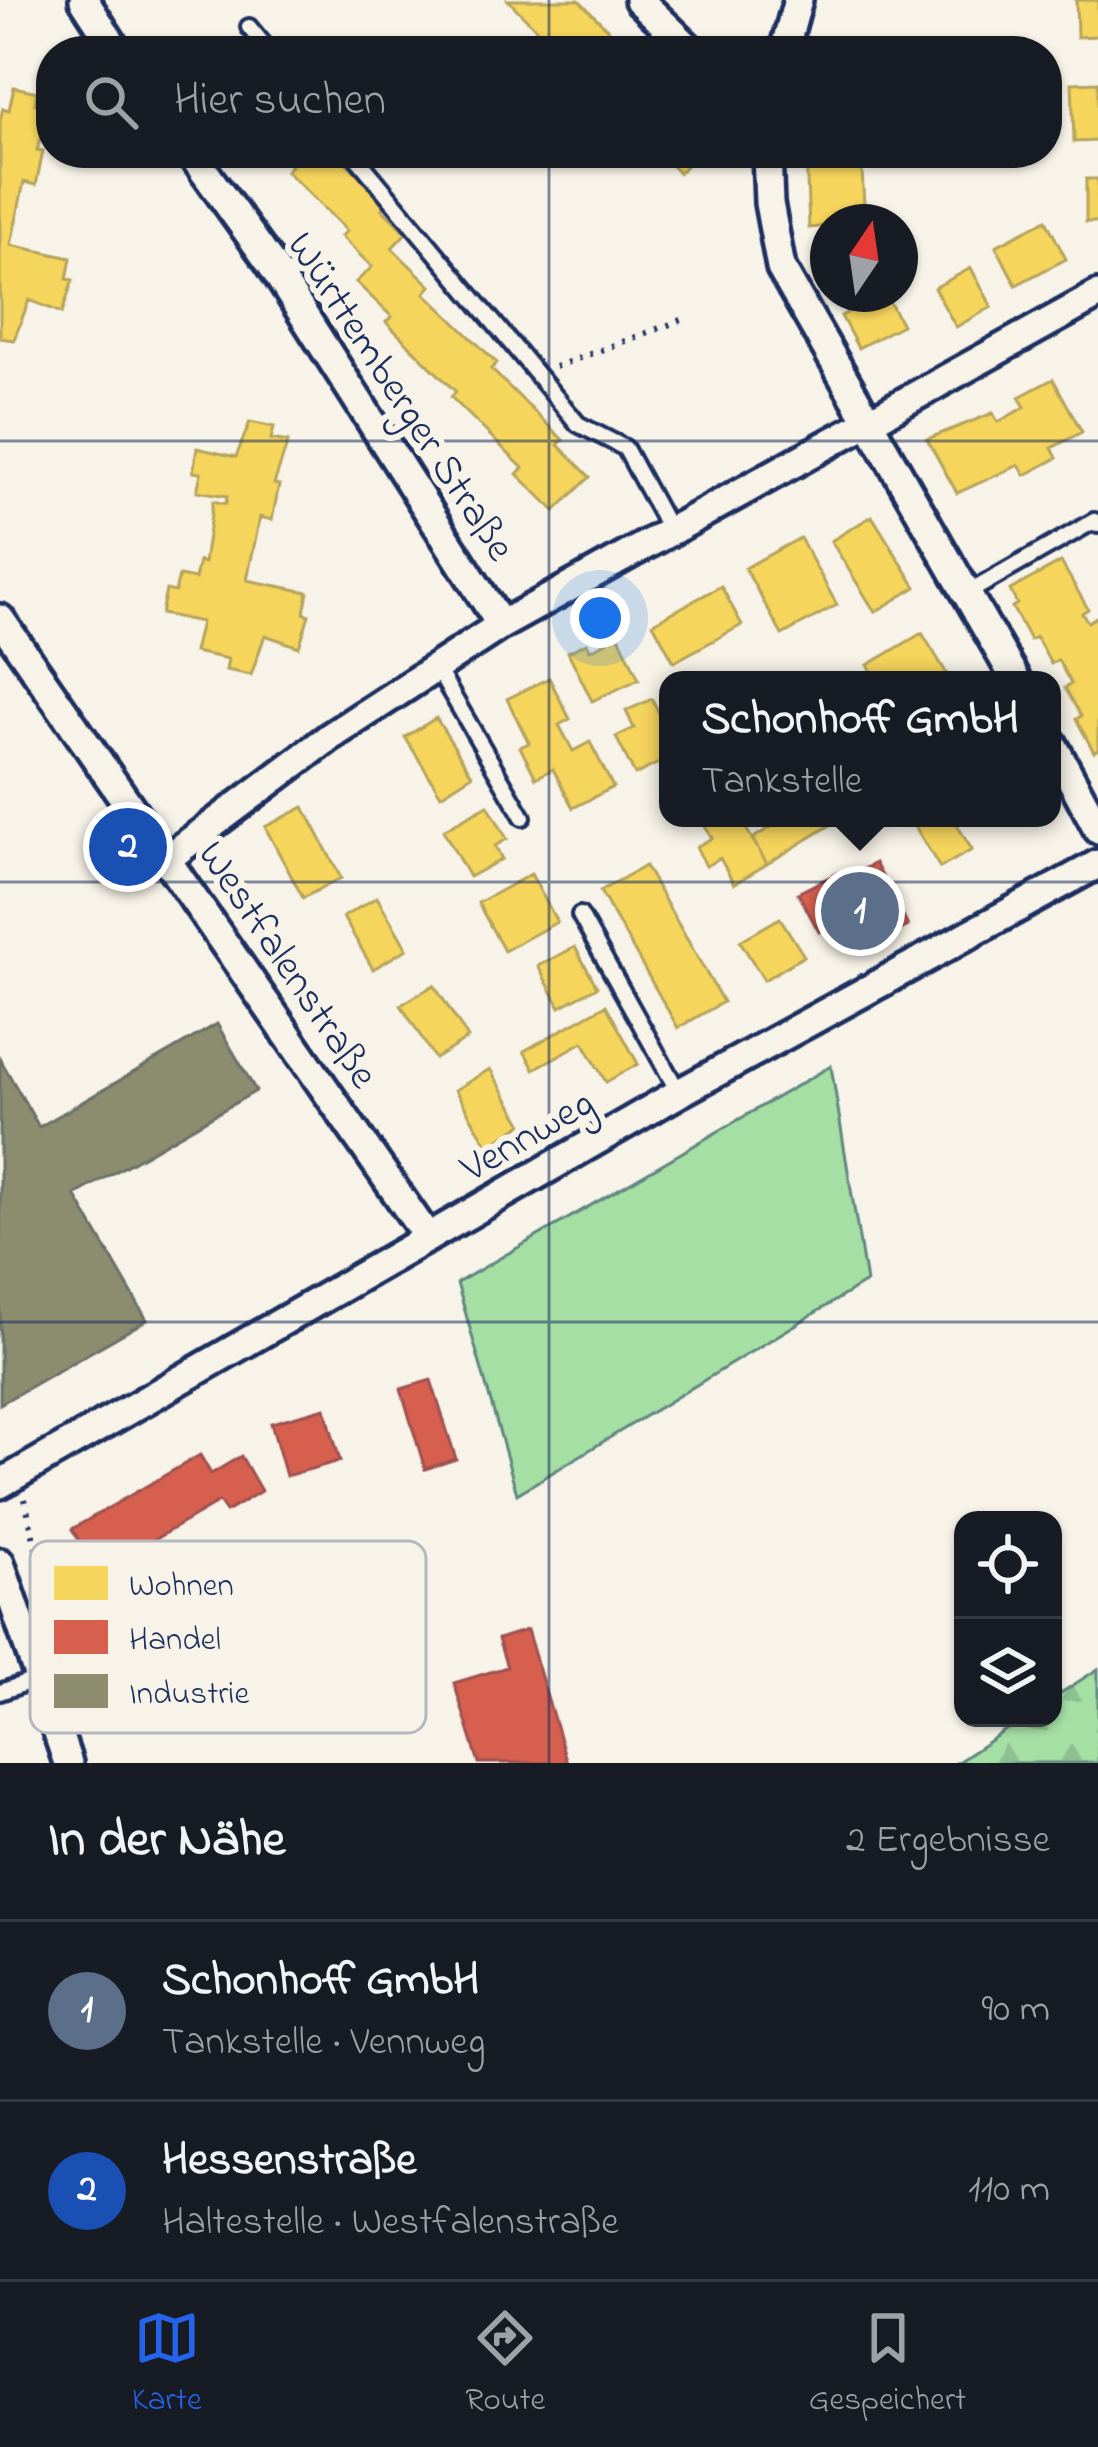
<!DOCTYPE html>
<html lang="de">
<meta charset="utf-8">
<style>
:root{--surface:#171b24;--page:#20242c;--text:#f1f3f6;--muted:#9ea1a6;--line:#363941;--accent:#2563eb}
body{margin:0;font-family:"Indie Flower",sans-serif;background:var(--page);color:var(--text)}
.controls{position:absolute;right:36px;bottom:36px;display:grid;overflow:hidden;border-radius:24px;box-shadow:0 3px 9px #0004}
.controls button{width:108px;height:108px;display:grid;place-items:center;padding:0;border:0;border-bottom:3px solid var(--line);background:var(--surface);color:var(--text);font:60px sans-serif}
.compass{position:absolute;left:810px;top:204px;width:108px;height:108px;border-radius:50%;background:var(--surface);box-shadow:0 3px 9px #0004;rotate:13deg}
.you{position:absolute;left:600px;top:618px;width:42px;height:42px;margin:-30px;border:9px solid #fff;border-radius:50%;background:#1a73e8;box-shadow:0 0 0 18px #1a73e833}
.badge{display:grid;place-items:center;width:78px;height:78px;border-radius:50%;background:var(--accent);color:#fff;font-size:39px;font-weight:700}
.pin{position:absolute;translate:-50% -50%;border:6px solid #fff;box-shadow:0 3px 12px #0006}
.popup{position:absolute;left:659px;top:671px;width:402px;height:156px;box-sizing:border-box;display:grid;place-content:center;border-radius:24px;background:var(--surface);filter:drop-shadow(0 3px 9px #0005);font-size:39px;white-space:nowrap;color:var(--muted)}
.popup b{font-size:45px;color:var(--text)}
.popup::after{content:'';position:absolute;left:50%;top:100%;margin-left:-24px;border:24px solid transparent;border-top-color:var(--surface)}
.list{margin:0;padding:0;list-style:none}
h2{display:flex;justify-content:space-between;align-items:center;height:156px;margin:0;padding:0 48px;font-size:51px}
h2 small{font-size:39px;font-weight:400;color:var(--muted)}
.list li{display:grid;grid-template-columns:78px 1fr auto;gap:36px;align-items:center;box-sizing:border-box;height:180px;padding:0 48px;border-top:3px solid var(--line)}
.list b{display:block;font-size:45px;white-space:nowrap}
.list p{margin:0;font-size:39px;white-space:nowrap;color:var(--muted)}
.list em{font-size:39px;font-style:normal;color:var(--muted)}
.icon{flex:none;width:66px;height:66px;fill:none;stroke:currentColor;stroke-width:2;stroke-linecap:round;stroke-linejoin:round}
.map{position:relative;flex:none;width:1098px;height:1763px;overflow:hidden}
.search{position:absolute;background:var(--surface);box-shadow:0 3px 9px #0004;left:36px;right:36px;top:36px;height:132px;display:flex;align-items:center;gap:30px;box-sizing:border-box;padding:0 42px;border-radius:48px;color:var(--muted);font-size:45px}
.sheet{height:516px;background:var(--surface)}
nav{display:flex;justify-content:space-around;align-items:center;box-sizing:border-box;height:168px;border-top:3px solid var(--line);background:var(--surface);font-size:33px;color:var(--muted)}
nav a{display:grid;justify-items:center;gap:6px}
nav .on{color:var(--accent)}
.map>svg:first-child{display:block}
.forest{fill:url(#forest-firs);stroke:#608781;stroke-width:3}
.garden{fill:#a5dfa4;stroke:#608781;stroke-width:3}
.homes{fill:#f6d55c;stroke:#b4a35d;stroke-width:3}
.shops{fill:#d6604d;stroke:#9e5152;stroke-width:3}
.industry{fill:#8c8c6e;stroke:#6a7069;stroke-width:3}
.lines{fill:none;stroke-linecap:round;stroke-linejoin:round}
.service-casing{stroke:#1b2f5e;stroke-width:22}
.minor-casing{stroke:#1b2f5e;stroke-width:36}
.path{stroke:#1b2f5e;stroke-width:6;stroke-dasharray:3 9;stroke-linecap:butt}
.service{stroke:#f7f3e8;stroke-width:14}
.minor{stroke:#f7f3e8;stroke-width:27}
.grid{fill:none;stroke:#1b2f5e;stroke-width:3;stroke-opacity:0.55}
.labels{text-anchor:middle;stroke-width:12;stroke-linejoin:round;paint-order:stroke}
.street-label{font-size:42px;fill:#1b2f5e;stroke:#f7f3e8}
.key{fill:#f7f3e8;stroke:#b5b8bf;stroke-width:3}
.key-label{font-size:33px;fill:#1b2f5e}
</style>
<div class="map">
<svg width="1098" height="1763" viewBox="0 0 1098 1763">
<defs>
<pattern id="forest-firs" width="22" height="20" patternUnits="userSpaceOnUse" patternTransform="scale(3)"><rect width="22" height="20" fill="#a5dfa4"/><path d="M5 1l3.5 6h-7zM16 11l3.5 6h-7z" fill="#8dc090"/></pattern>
</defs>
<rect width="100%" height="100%" fill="#f7f3e8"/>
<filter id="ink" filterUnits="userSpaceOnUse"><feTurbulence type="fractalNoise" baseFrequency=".00833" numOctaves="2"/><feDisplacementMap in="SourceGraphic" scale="24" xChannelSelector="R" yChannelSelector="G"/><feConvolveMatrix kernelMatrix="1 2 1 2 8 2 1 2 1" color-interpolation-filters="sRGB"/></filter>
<g filter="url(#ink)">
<path class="forest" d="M 1098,1669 L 1098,1763 L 956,1763 L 1024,1718 L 1053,1718 L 1053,1698 Z"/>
<path class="garden" d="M 831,1066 L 866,1282 L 517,1494 L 457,1283 Z"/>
<path class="homes" d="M 508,0 L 579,0 L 629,51 L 558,51 Z
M 1076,0 L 1098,0 L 1098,36 L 1077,37 Z
M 1098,82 L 1098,141 L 1074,142 L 1072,83 Z
M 14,87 L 37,92 L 35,104 L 51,108 L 37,150 L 43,151 L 36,185 L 24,182 L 11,245 L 71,258 L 67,279 L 73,280 L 62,313 L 29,300 L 14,340 L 0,338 L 0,121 L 3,108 L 9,110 Z
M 278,153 L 336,153 L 387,203 L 382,209 L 406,233 L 392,248 L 431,286 L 425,293 L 497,363 L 491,369 L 563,440 L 558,445 L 590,477 L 555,511 L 517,474 L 523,468 L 451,397 L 456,392 L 386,322 L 392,317 L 356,282 L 372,267 L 341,236 L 347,231 L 286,171 L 291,166 Z
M 659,153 L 699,153 L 679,173 Z
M 829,153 L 861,153 L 865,222 L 809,228 L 806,157 Z
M 1086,179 L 1098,179 L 1098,222 L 1086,222 Z
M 1046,220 L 1066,259 L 1016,285 L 996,246 Z
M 971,268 L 992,307 L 956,327 L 934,288 Z
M 851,294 L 885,294 L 902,325 L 858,348 L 841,316 L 858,307 Z
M 1053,379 L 1082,432 L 1052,448 L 1057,458 L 1025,475 L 1019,465 L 957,493 L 927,439 L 993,413 L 998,422 L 1025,407 L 1019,397 Z
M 250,422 L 274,427 L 271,439 L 288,442 L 274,484 L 279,485 L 272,520 L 260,517 L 247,580 L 308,592 L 304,613 L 309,615 L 299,647 L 265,635 L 251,675 L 226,670 L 228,659 L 194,652 L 201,622 L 161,614 L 166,590 L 175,592 L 179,576 L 195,579 L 199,561 L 204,563 L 213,501 L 226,504 L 227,496 L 197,491 L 201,473 L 193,472 L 197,448 L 236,457 Z
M 872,516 L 916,587 L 875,612 L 831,541 Z
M 800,538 L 837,605 L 782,635 L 745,568 Z
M 1061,562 L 1088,609 L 1082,613 L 1088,622 L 1098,616 L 1098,749 L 1094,752 L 1076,719 L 1081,716 L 1065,688 L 1071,684 L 1058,660 L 1051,664 L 1036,637 L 1030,640 L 1012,607 L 1017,604 L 1010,590 Z
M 721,586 L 742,625 L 674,662 L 653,623 Z
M 922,633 L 947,674 L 937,680 L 877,680 L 868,665 Z
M 619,636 L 639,679 L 592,701 L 568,652 L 587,643 L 590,650 Z
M 549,678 L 570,719 L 559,725 L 573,751 L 590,742 L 613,787 L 573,808 L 553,769 L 536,778 L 520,747 L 529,743 L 507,699 Z
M 652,699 L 668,731 L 668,758 L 635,775 L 616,737 L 634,728 L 626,711 Z
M 436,718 L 472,775 L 441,795 L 405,737 Z
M 488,805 L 507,839 L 495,846 L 502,859 L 469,877 L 443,830 Z
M 304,807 L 341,878 L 303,898 L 265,827 Z
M 700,818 L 740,818 L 767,864 L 734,884 L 720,858 L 706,866 L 696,847 L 712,838 Z
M 785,818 L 842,818 L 767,864 L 752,839 Z
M 910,818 L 953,818 L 972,850 L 940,868 Z
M 645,866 L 723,1002 L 678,1028 L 600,891 Z
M 531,874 L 557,922 L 504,951 L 478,903 Z
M 377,897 L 407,949 L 373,969 L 343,917 Z
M 780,918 L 804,956 L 764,980 L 740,941 Z
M 575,947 L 597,987 L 560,1007 L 538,966 Z
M 434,985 L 468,1038 L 435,1059 L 401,1005 Z
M 606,1005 L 638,1064 L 606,1082 L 583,1042 L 534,1069 L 524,1051 Z
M 490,1069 L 523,1124 L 488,1146 L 455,1090 Z"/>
<path class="shops" d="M 875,863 L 908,926 L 868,947 L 848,909 L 837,915 L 840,921 L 819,932 L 798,893 L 837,873 L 841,881 Z
M 431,1380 L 456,1459 L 425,1469 L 401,1389 Z
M 325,1408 L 340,1461 L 286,1476 L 271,1423 Z
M 200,1455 L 211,1474 L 241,1456 L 261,1491 L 226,1512 L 219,1502 L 98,1572 L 72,1529 Z
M 218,1577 L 244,1623 L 176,1661 L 150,1614 Z
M 527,1630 L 567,1763 L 479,1763 L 454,1683 L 507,1667 L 498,1639 Z"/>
<path class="industry" d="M 217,1024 L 256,1091 L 75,1195 L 147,1320 L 0,1404 L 0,1059 L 39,1127 Z"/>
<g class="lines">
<defs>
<path id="service" d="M 249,27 L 269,51
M 353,153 L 578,424 L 625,448 L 670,531
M 966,594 L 1094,521 L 1098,525
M 436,667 L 523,817
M 580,915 L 679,1093
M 0,1692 L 40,1678"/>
<path id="minor" d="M 84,0 L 117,51
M 639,0 L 692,51
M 784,51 L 798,0
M 191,153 L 271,264 L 501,625
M 767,153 L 769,203 L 781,268 L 1016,680
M 0,619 L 428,1238
M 1052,743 L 1098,829
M 168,858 L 331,736 L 501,625 L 1098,295
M 0,1484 L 679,1093 L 1098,864
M 0,1563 L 68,1763"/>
</defs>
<use href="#service" class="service-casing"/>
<use href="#minor" class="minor-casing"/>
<path class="path" d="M 555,367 L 687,318
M 25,1499 L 52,1621"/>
<use href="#service" class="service"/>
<use href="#minor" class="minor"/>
</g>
</g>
<path class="grid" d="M 549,0 L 549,51M 549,153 L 549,1763M 0,441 L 1098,441M 0,882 L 1098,882M 0,1322 L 1098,1322"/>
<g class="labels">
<g class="street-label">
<text transform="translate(403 395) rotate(57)" y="15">Württemberger Straße</text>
<text transform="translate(290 963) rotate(56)" y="15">Westfalenstraße</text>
<text transform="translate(526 1133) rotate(-30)" y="15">Vennweg</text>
</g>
</g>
<rect x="30" y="1541" width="396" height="192" rx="18" class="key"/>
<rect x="54" y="1566" width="54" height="34" fill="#f6d55c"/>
<rect x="54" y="1620" width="54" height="34" fill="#d6604d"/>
<rect x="54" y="1674" width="54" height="34" fill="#8c8c6e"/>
<g class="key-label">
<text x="129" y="1595">Wohnen</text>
<text x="129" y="1649">Handel</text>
<text x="129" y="1703">Industrie</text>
</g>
</svg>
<div class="controls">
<button><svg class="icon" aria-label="locate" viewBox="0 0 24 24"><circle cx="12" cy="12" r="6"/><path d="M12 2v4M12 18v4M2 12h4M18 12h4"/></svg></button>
<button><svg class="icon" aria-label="layers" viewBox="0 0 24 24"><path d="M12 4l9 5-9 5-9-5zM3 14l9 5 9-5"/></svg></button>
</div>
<svg class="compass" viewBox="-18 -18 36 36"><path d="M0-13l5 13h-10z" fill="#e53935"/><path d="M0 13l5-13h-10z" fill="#9ea1a6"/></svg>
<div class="you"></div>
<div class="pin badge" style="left:860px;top:911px;background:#5c6f8a">1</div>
<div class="popup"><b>Schonhoff GmbH</b>Tankstelle</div>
<div class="pin badge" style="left:128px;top:847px;background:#1a4fb4">2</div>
<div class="search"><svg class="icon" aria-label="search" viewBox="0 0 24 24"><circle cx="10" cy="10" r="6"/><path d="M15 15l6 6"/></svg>Hier suchen</div>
</div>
<section class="sheet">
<h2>In der Nähe<small>2 Ergebnisse</small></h2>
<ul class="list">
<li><span class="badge" style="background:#5c6f8a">1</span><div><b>Schonhoff GmbH</b><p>Tankstelle · Vennweg</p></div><em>90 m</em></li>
<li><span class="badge" style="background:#1a4fb4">2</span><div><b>Hessenstraße</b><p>Haltestelle · Westfalenstraße</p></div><em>110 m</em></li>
</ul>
</section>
<nav>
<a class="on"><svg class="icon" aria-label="map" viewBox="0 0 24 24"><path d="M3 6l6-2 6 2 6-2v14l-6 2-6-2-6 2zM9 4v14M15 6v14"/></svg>Karte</a>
<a><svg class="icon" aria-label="directions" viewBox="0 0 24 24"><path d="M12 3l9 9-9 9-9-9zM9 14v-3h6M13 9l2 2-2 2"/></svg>Route</a>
<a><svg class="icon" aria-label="saved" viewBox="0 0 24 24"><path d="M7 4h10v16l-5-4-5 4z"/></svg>Gespeichert</a>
</nav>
